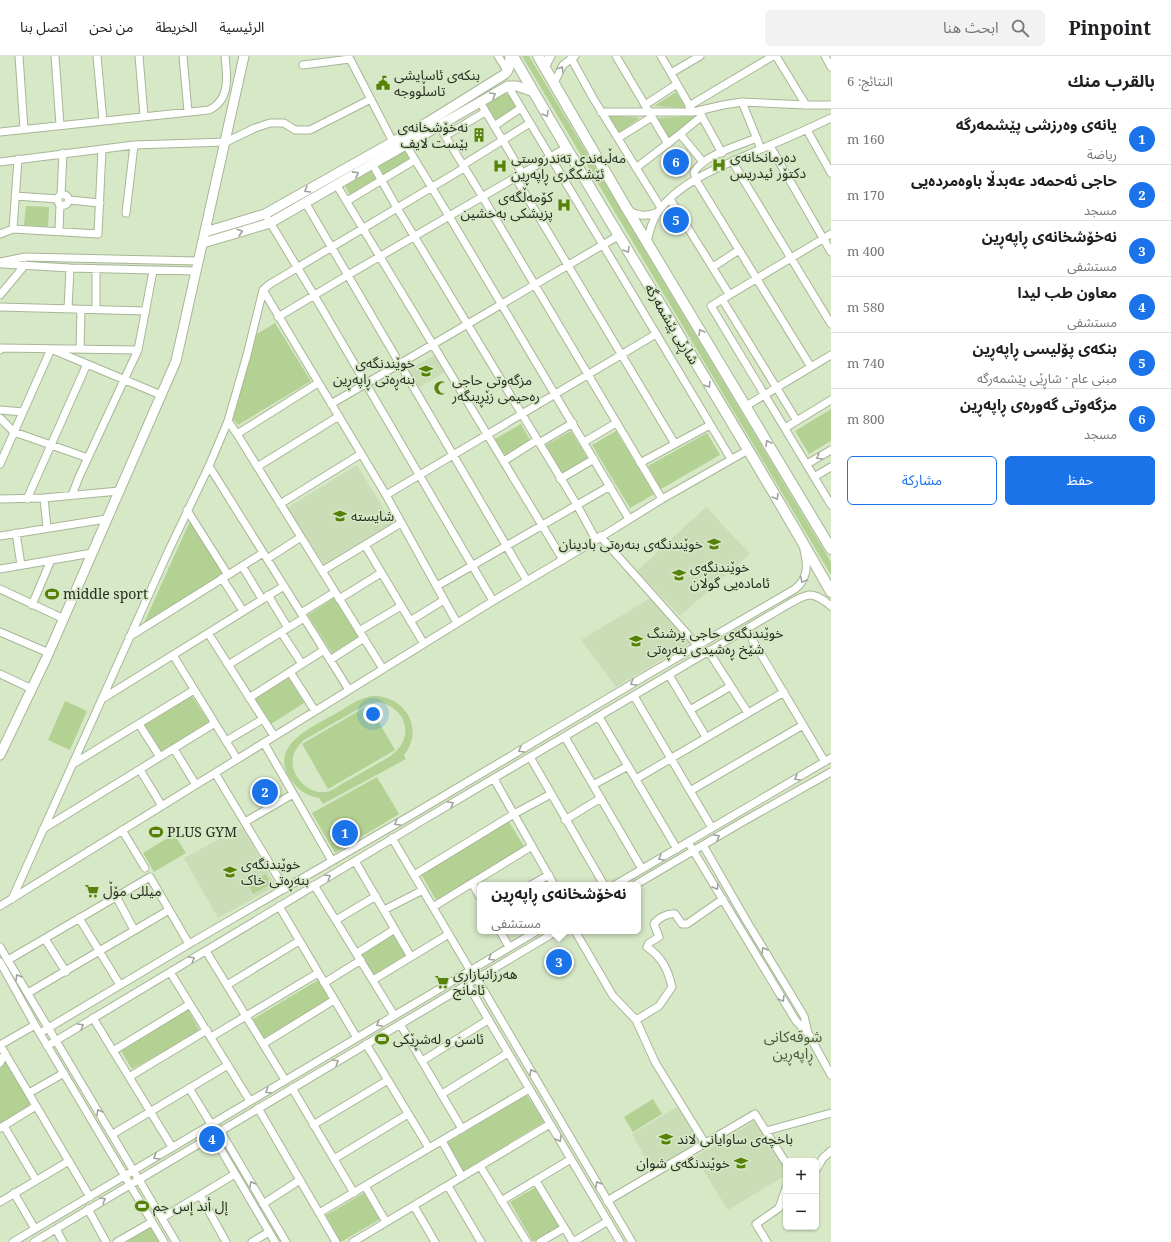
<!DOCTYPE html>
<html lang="ar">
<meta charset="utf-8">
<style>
:root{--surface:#fff;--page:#f2f2f2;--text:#202124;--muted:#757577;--line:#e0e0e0;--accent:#1a73e8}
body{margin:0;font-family:"Noto Serif","Noto Sans Arabic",serif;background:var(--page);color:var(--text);direction:rtl}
.controls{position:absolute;right:12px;bottom:12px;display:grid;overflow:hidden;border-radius:6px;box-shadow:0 1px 3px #0004}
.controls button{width:36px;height:36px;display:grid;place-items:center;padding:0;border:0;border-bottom:1px solid var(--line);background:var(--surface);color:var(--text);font:20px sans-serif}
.you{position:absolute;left:373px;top:658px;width:14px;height:14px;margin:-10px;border:3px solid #fff;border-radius:50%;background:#1a73e8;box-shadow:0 0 0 6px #1a73e833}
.badge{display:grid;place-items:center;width:26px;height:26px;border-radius:50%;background:var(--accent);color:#fff;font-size:13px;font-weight:700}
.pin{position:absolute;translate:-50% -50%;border:2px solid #fff;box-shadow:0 1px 4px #0006}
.popup{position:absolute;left:477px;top:826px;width:164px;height:52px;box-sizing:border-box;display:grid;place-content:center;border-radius:6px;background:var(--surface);filter:drop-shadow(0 1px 3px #0005);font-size:13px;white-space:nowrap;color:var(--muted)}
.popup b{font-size:15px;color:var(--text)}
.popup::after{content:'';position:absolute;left:50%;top:100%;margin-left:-8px;border:8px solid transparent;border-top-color:var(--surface)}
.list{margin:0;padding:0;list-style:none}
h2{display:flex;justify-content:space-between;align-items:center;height:52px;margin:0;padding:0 16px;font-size:17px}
h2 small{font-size:13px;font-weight:400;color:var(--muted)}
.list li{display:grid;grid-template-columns:26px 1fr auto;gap:12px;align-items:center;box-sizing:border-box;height:56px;padding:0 16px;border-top:1px solid var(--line)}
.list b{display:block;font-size:15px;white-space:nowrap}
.list p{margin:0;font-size:13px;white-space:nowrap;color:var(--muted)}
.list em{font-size:13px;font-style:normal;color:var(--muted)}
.actions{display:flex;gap:8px;padding:12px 16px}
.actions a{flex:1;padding:9px 0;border:1px solid var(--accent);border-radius:6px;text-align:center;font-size:14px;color:var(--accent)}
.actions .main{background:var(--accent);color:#fff}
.icon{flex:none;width:22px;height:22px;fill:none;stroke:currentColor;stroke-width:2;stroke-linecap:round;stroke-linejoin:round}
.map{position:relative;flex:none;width:831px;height:1186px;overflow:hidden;direction:ltr}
header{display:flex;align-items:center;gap:24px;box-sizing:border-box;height:56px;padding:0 20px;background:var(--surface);border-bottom:1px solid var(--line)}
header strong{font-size:19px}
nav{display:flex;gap:22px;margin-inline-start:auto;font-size:14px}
.search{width:280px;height:36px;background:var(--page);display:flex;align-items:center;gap:10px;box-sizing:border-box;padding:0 14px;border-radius:6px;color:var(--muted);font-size:15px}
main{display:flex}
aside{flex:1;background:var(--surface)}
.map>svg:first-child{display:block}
.built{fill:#caddb6}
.green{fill:#b3d192;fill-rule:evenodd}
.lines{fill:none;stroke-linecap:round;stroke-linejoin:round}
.minor-casing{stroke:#a7b697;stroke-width:9}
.major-casing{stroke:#a7b697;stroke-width:11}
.highway-casing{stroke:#a7b697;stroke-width:12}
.minor{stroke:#fff;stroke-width:7}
.major{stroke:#fff;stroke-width:9}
.highway{stroke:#fff;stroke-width:10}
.oneway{stroke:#9ea19c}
.labels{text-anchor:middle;stroke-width:3.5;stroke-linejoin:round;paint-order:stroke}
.poi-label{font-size:14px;fill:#282e22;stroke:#d7e8c7;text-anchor:start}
.street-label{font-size:14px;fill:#282e22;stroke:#d7e8c7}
.neighbourhood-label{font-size:15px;fill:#4c5a3e;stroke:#d7e8c7}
</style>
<header>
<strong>Pinpoint</strong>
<div class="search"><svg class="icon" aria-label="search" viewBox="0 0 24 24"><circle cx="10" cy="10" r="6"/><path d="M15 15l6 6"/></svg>ابحث هنا</div>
<nav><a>الرئيسية</a><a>الخريطة</a><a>من نحن</a><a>اتصل بنا</a></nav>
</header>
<main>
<aside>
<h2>بالقرب منك<small>النتائج: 6</small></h2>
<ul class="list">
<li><span class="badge">1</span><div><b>یانەی وەرزشی پێشمەرگە</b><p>رياضة</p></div><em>160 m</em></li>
<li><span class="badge">2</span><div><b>حاجی ئەحمەد عەبدڵا باوەمردەیی</b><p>مسجد</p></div><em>170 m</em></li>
<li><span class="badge">3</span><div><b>نەخۆشخانەی ڕاپەڕین</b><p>مستشفى</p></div><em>400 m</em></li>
<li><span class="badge">4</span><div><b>معاون طب لیدا</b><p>مستشفى</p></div><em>580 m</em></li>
<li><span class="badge">5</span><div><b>بنکەی پۆلیسی ڕاپەڕین</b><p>مبنى عام · شاڕێی پێشمەرگە</p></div><em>740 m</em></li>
<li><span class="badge">6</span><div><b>مزگەوتی گەورەی ڕاپەڕین</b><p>مسجد</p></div><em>800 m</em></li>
</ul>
<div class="actions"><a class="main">حفظ</a><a>مشاركة</a></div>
</aside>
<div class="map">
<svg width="831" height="1186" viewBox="0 0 831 1186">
<rect width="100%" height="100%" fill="#d7e8c7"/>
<path class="built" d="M 435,299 L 445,316 L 418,332 L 408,314 Z
M 357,409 L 393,468 L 325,510 L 287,452 Z
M 706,451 L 750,498 L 680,560 L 637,515 Z
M 652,541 L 692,586 L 616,631 L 581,584 Z
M 242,771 L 276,830 L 218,862 L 184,802 Z
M 679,1050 L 701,1087 L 653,1116 L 632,1078 Z
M 756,1064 L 786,1114 L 786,1119 L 728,1154 L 695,1101 Z"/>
<path class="green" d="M 522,0 L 529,0 L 831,506 L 831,519 Z
M 676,36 L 686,52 L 654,50 Z
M 504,37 L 509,39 L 517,50 L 496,65 L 486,49 Z
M 608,59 L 640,62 L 617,78 Z
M 696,60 L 669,84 L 656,62 Z
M 405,95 L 410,104 L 384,119 L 379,110 Z
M 371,115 L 376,123 L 350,139 L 345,130 Z
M 26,150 L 49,151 L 48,171 L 24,169 Z
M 275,267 L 311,325 L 238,369 L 233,363 L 257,278 Z
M 831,353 L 831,385 L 809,398 L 795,375 Z
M 521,368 L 530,384 L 505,399 L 495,383 Z
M 571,375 L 587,402 L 562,417 L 546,389 Z
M 616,375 L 654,438 L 630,452 L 592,389 Z
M 707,377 L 720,399 L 661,433 L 648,410 Z
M 190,465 L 224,519 L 143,569 Z
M 334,542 L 358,581 L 332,597 L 308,559 Z
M 289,621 L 304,647 L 271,668 L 255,643 Z
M 192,640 L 209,666 L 161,697 L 143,670 Z
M 374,640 C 405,640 425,673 404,699 L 406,703 L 323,748 L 319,742 C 307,740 298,734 291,724 C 267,690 312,671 335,658 C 347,651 360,641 374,640 ZM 379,646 C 409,653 415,684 389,701 C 376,709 362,716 349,724 C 343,727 336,732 330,735 C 314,741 296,726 293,711 C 291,700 296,691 304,684 L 367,648 Z
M 65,645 L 87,655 L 70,694 L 48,684 Z
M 369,649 L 395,694 L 328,733 L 302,688 Z
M 377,721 L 399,758 L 335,797 L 312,757 Z
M 509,766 L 525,792 L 436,844 L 421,818 Z
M 174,778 L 186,797 L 154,816 L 143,797 Z
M 266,818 L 271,828 L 253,838 L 248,828 Z
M 395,878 L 407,898 L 373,919 L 361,899 Z
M 318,924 L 330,943 L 264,982 L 253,963 Z
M 188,954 L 200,975 L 132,1013 L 121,995 Z
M 5,1003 L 30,1047 L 27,1052 L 0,1068 L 0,1013 Z
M 527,1039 L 544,1066 L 463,1115 L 447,1087 Z
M 653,1043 L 662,1058 L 633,1076 L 624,1061 Z
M 536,1131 L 560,1170 L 533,1186 L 510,1146 Z
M 364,1137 L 380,1163 L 341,1186 L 326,1159 Z
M 150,1171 L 159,1186 L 127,1186 Z"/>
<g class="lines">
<defs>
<path id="minor" d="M 19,0 L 24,73
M 55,0 L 60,69
M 97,0 L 103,65
M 139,0 L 144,60
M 183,0 L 188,56
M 498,0 L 508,16
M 616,0 L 668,88
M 661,0 L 692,54
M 776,0 L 806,49
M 825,0 L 831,11
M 571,2 L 593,42 L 661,152
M 303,9 L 350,3 L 393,86
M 671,17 L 700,0
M 554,27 L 563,9 L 575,0
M 508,30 L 731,403
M 480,46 L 522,117
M 742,46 L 761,93
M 645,49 L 677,28
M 689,50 L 773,0
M 601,56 L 693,56 L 723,49 L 742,46 L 806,49 L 831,49
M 700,57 L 722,97
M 439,70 L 482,140 L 662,443
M 494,70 L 521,52
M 807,74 L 831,117
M 0,76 L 209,54 C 231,44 227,19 225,0
M 680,78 L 703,106
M 445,80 L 485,56
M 618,82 L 652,61
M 757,82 C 739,89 704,99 694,116 L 696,124 L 811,311
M 406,89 L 449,160 L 629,463
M 770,90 L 831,196
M 732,105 L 831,268
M 0,106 L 134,89 L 226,86 L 255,72 L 270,67 L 284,67 L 295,74 L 310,74 L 371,43
M 373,109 L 397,152 L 577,449 L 596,484
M 463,109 L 530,67
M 636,112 L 680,78 L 702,60
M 515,121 L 675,388
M 336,128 L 563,504
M57.5 144a5.5 5.5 0 1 1 11 0a5.5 5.5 0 1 1-11 0Z
M 61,139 L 63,97
M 15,140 L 58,143
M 670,143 L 729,238
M 69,144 L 100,147
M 347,145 L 415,104
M 305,146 L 527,525
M 628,154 C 637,160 647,161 658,156
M 126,157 L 134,89
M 268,163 L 314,239 L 493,545
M 13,173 L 18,103
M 59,175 L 60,148
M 0,178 L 13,173 L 98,178 L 102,93
M 831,178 L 711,250 L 831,449
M 647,187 C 649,176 652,165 658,156 C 680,124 727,108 761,93 C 785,83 808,73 831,62
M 0,206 L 25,201 L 198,205
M 2,208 L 70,212 L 196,215
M 713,211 L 739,194
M 263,234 L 386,439 L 457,567
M 0,239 L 25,209
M 722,243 L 797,365
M 0,251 L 146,255
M 68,253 L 70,212
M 96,254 L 96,213
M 278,261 L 348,219 L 566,92
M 80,293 L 81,254
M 0,294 L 1,292 L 138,294
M 331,348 L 618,180
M 746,350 L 831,299
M 0,354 L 23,356
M 0,362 L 14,376 L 88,402
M 228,365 L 237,378 L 383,613
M 785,372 L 831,344
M 237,378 L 318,327
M 584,386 L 616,367
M 539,387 L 573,367
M 504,405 L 537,384
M 640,407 L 710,369
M 0,408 L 51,293 L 161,339
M 807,408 L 831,394
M 209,410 L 349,634
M 257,411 L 339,360
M 814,421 L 831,411
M 560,423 L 594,403
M 72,439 L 79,421 L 138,294 L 153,215
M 386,439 L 656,278
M 44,442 L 47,472
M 0,443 L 44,442 L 119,435
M 27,443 L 87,308
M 280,448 L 361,398
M 187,454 L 228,519
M 16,477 L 21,509
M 0,480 L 106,463
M 600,480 L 698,590
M 365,489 L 424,588
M 267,503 L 301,481
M 242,510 L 262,543
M 0,513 L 92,497
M 322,515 L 401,467
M 222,522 L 243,555
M 437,530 L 610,430
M 0,533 L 64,563
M 268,539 L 288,572
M 339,543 L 381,517
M 32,549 L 51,504
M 301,557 L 335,536
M 410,565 L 444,544
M 746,573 L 825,706
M 359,575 L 401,550
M 0,576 L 49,597
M 281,576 L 302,608
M 208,577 L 274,680
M 129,581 L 263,497
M 709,596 L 748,657
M 173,599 L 237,703
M 330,604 L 364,582
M 228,609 L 304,562
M 290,616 L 315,655
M 0,618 L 32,633
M 669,619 L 706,681
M 634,640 L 712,772
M 249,642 L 324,594
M 102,643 L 284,530
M 690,654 L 731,630
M 599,661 L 677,793
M 139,668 L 160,701
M 565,681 L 642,813
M 226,685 L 263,663
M 264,687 L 332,805
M 174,693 L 196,729
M 530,701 L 604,829
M 73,708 L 194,634
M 140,714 L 162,750
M 215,717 L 285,833
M 494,723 L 554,829
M 636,723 L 784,636
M 593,729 L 628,710
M 690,735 L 803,669
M 565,764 L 601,742
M 245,766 L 293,738
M 43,773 L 215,667
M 122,774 L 145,812
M 392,782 L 470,914
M 688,786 L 796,965 L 808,977 L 831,1019
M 703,789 L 746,864 L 804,960 L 808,977
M 355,805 L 411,901
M 414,819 L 514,758 L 551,738
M 472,827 L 480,841
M 314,829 L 394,959
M 531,829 L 549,819
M 615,829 L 831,702
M 635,829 L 744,765 L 831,716
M 116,840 L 134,874
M 12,843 L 168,496 L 209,410 L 228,365 L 247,299 L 263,234 L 270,228 L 464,112
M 0,850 L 493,545 L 596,484 L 662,443 L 748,394
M 279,850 L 357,982
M 433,851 L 532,790
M 384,854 L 423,834
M 79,862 L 120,929
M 336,864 L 376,840
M 500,875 L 509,891
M 575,875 L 613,940 L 636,964 L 655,1006 L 705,1087
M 45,883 L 66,916
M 0,891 L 176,1186
M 206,895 L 285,1024
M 357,897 L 395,873
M 8,904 L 150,821 L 189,888
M 0,906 L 35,969 L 164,1186
M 170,916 L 250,1045
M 477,923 L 632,1186
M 373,924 L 449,878
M 324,927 L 361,904
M 227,929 L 299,885
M 468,929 L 620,1186
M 28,937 L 169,854
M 93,962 L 172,1091
M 636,964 L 659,950 L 672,931 C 668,914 662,901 647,891 L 649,887 L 659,881 L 654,868 C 658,862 668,857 675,858 L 682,868 L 687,868 L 723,843
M 400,968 L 462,1073
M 40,977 L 189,888 L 415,757 L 647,619 L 795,533 C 808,523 808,509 804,494
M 211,981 L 318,917
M 263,988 L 334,944
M 366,988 L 429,1092
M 0,989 L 90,1141
M 0,989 L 35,969
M 47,990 L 420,766 L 770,559 C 780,554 800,539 811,539 C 819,540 825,545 831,550
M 113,995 L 190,948
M 422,1005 L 488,964
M 0,1007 L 5,997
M 129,1021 L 207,974
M 189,1032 L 211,1068
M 292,1032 L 354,1137
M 29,1037 L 64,1017
M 442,1038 L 508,997
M 258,1052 L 336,1186
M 313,1069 L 388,1024
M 4,1070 L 36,1124
M 0,1072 L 36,1050
M 766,1075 L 831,1057
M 221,1076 L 286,1186
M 113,1078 L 228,1009
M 213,1080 L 275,1186
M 442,1085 L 462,1121
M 334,1103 L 408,1058
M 480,1110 L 527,1186
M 816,1114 L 823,1102 L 831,1095
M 536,1125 L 573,1186
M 365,1130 L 386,1166
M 448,1130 L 481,1186
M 14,1137 L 35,1173
M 200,1139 L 226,1186
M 501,1145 L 571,1103
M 607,1145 L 755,1058 L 786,1107
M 0,1146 L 69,1105
M 263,1148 L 300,1124
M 414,1150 L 435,1186
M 88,1153 L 106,1186
M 319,1157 L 529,1033
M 162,1162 L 235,1118
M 56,1173 L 63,1186
M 13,1186 L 537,875
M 34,1186 L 557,875
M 117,1186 L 152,1166
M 252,1186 L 269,1176
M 353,1186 L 550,1068
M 540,1186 L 564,1172
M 573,1186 L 608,1165
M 767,1186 L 756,1168 L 779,1152 L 786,1132"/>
<path id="major" d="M 544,11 L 550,0
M 205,176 L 265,158 L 428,66 L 505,18 L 509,12 L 510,0
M 203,187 L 270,167 L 508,30 L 517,30 L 534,36
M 0,699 L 46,603 L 176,305 L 244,0"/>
<path id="highway" d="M 513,0 C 616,181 729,355 831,536
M 538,0 L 627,153 L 831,493"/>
</defs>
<use href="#minor" class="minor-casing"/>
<use href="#major" class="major-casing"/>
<use href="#highway" class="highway-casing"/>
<use href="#minor" class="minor"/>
<use href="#major" class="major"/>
<use href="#highway" class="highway"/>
</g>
<defs><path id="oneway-chevron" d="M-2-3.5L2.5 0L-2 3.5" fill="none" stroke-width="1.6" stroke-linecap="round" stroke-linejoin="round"/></defs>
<g class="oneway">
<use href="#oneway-chevron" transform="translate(561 13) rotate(-57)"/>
<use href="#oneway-chevron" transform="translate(493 39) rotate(-30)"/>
<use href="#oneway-chevron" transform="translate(546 58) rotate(60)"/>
<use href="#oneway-chevron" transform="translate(356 118) rotate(-29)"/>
<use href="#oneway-chevron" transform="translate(307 134) rotate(150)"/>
<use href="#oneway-chevron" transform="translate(240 176) rotate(-17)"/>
<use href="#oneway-chevron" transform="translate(627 194) rotate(59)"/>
<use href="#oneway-chevron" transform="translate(701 276) rotate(-121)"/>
<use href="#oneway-chevron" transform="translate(708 329) rotate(58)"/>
<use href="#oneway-chevron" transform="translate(768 387) rotate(-121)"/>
<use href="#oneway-chevron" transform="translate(819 401) rotate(150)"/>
<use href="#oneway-chevron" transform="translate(776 441) rotate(59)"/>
<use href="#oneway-chevron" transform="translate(803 524) rotate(118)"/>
<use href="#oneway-chevron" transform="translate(633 627) rotate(149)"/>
<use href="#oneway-chevron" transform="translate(521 694) rotate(149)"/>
<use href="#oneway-chevron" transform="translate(797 722) rotate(150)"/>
<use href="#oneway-chevron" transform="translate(451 748) rotate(-30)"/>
<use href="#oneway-chevron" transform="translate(397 767) rotate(150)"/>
<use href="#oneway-chevron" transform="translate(717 781) rotate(-31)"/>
<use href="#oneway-chevron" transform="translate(661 802) rotate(150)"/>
<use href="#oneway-chevron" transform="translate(328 821) rotate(-31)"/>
<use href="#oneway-chevron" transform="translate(716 831) rotate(59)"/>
<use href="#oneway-chevron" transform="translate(764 894) rotate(-121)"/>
<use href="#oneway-chevron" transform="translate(491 902) rotate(149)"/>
<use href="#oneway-chevron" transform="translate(192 903) rotate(-31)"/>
<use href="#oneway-chevron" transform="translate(18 921) rotate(-121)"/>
<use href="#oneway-chevron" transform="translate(782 943) rotate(59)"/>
<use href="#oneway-chevron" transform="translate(379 968) rotate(149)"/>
<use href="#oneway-chevron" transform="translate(81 970) rotate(-31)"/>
<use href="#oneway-chevron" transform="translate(336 1006) rotate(-31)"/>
<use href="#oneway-chevron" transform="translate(532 1016) rotate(-120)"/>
<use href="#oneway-chevron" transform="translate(268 1035) rotate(149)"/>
<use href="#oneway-chevron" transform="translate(99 1056) rotate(-121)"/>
<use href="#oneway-chevron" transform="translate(559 1083) rotate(59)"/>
<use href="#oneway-chevron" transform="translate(156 1101) rotate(149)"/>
<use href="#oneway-chevron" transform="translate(252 1128) rotate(-120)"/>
<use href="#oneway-chevron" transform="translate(598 1128) rotate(-120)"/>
<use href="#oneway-chevron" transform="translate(103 1144) rotate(-30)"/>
</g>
<defs>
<symbol id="civic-bare" viewBox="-9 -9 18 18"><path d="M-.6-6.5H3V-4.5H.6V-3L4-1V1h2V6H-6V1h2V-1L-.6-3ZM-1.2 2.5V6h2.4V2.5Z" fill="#578209" stroke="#d7e8c7" stroke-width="2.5" paint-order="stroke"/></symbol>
<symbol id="building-bare" viewBox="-9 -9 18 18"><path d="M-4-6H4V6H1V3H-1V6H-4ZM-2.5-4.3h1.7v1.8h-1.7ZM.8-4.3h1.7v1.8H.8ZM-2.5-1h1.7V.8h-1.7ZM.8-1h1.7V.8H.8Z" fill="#578209" stroke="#d7e8c7" stroke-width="2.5" paint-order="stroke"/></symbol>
<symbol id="hospital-bare" viewBox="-9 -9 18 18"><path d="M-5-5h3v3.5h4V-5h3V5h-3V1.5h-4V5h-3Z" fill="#578209" stroke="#d7e8c7" stroke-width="2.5" paint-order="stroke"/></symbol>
<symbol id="school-bare" viewBox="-9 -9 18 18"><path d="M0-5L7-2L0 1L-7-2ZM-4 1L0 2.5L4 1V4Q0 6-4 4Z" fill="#578209" stroke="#d7e8c7" stroke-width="2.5" paint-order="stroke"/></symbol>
<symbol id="mosque-bare" viewBox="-9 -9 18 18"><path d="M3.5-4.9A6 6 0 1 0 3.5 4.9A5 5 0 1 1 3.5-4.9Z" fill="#578209" stroke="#d7e8c7" stroke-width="2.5" paint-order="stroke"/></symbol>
<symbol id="stadium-bare" viewBox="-9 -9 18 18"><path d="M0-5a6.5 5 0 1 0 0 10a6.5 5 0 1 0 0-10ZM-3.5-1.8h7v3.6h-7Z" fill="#578209" stroke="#d7e8c7" stroke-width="2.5" paint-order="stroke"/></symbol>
<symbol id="supermarket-bare" viewBox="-9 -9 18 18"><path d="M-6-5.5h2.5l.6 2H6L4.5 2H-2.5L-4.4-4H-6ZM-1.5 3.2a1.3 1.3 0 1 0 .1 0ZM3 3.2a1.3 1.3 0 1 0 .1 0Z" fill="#578209" stroke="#d7e8c7" stroke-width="2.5" paint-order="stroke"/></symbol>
</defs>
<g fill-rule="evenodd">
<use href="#civic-bare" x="373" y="17" width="20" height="20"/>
<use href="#building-bare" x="469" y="69" width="20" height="20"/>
<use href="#hospital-bare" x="709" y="99" width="20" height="20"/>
<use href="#hospital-bare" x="490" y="100" width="20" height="20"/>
<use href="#hospital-bare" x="554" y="139" width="20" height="20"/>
<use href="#school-bare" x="416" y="305" width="20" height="20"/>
<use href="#mosque-bare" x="431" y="322" width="20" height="20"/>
<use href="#school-bare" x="330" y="450" width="20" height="20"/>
<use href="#school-bare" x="704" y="478" width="20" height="20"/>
<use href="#school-bare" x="669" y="509" width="20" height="20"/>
<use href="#stadium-bare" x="42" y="528" width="20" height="20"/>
<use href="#school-bare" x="626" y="575" width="20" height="20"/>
<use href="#stadium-bare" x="146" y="766" width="20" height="20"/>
<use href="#school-bare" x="220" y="806" width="20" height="20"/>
<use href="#supermarket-bare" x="82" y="825" width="20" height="20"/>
<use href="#supermarket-bare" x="432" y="916" width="20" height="20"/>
<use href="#stadium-bare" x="372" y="973" width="20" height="20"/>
<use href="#school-bare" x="656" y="1073" width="20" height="20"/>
<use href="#school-bare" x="731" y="1097" width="20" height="20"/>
<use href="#stadium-bare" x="132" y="1140" width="20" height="20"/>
</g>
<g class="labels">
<g class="poi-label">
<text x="394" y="24">بنکەی ئاسایشی<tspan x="394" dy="16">تاسڵووجە</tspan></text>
<text x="468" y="76" text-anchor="end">نەخۆشخانەی<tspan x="468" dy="16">بێست لایف</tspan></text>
<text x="730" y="106">دەرمانخانەی<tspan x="730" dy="16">دکتۆر ئیدریس</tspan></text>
<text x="511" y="107">مەڵبەندی تەندروستی<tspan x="511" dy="16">ئێشکگری ڕاپەڕین</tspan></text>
<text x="553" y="146" text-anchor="end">کۆمەڵگەی<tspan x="553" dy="16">پزیشکی بەخشین</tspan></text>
<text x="415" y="312" text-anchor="end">خوێندنگەی<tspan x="415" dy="16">بنەڕەتی ڕاپەڕین</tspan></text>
<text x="452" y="329">مزگەوتی حاجی<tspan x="452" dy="16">رەحیمی زێڕینگەر</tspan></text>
<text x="351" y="465">شایستە</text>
<text x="703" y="493" text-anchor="end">خوێندنگەی بنەرەتی بادینان</text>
<text x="690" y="516">خوێندنگەی<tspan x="690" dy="16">ئامادەیی گوڵان</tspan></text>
<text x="63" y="543">middle sport</text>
<text x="647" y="582">خوێندنگەی حاجی پرشنگ<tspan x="647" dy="16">شێخ ڕەشیدی بنەڕەتی</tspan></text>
<text x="167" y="781">PLUS GYM</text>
<text x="241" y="813">خوێندنگەی<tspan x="241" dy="16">بنەڕەتی خاک</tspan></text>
<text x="103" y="840">میللی مۆڵ</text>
<text x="453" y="923">هەرزانبازاڕی<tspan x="453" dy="16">ئامانج</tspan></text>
<text x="393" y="988">ئاسن و لەشڕێکی</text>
<text x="677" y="1088">باخچەی ساوایانی لاند</text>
<text x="730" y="1112" text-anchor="end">خوێندنگەی شوان</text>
<text x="153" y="1155">إل أند إس جم</text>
</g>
<g class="street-label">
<text transform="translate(672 268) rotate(59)" y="5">شاڕێی پێشمەرگە</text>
</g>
<g class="neighbourhood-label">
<text x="793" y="986">شوقەکانی<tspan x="793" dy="17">ڕاپەڕین</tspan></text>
</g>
</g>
</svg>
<div class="controls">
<button>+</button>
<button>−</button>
</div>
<div class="you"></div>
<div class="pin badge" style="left:345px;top:777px">1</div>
<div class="pin badge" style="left:265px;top:736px">2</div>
<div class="pin badge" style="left:559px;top:906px">3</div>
<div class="popup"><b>نەخۆشخانەی ڕاپەڕین</b>مستشفى</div>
<div class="pin badge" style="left:212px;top:1083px">4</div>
<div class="pin badge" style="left:676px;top:164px">5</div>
<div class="pin badge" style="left:676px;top:106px">6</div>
</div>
</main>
